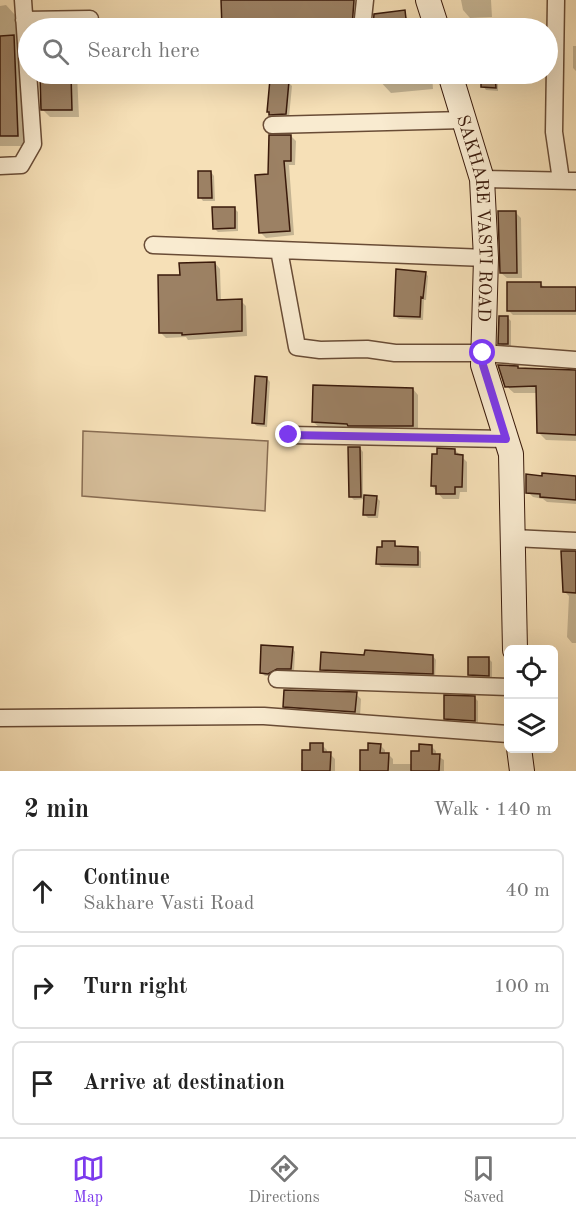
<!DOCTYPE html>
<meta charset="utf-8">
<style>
:root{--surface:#fff;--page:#f2f2f2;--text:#222;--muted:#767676;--line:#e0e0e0;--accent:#7c3aed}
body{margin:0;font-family:"Old Standard TT",serif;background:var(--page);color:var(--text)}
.controls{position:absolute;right:18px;bottom:18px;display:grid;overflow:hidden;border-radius:9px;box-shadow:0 6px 24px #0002}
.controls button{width:54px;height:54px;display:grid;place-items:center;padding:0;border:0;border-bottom:2px solid var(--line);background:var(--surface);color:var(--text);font:30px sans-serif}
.stop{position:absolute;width:18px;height:18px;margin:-14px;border:4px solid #7c3aed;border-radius:50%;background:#fff}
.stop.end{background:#7c3aed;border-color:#fff;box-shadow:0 2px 6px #0008}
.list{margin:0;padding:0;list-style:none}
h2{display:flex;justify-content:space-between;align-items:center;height:78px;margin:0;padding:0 24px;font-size:26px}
h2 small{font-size:20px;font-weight:400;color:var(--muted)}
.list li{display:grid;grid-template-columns:39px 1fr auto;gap:18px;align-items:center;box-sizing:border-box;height:84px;margin:0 12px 12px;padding:0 12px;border:2px solid var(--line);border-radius:9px}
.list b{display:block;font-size:22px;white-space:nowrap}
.list p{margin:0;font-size:20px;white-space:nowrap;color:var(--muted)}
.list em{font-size:20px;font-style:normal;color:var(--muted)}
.icon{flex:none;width:33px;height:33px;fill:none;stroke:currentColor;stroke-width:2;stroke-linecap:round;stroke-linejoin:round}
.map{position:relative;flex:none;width:576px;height:771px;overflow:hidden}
.search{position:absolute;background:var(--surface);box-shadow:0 6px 24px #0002;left:18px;right:18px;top:18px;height:66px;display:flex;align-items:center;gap:15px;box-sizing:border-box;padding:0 21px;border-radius:33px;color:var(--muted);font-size:22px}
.sheet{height:366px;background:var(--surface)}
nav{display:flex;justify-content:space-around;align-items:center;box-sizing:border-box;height:84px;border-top:2px solid var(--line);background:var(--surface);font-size:16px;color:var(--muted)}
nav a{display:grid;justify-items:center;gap:3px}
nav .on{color:var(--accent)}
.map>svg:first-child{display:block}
.green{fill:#d6be9a;stroke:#886c52;stroke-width:1.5}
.shadow{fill:#0003}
.building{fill:#9c8164;stroke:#3a1a0b;stroke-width:1.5}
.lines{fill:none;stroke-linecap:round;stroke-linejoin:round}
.street-casing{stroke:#694c36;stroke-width:19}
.secondary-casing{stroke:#3a1a0b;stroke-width:26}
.street{stroke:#f9ebd0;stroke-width:16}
.secondary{stroke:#f9ebd0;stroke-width:24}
.route{stroke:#7c3aed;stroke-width:8}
.labels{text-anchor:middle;stroke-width:6;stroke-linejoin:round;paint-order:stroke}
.street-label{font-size:18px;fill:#3a1a0b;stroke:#f9ebd0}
</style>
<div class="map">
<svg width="576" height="771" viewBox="0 0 576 771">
<rect width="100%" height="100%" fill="#f6e0b7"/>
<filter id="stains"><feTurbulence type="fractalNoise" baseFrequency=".00333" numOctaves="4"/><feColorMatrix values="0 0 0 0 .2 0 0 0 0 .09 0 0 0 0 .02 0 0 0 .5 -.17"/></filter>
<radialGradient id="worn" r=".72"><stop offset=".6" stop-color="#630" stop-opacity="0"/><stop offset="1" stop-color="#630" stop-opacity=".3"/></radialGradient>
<path class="green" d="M 83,431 L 268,441 L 265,511 L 82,496 Z"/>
<path class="shadow" d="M 222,0 L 362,0 L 357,28 L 223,28 Z
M 461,0 L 491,0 L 492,17 L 470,18 L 463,10 Z
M 6,5 L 16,16 L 17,40 L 24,47 L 28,146 L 0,146 L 0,6 Z
M 402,12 L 410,21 L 410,28 L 373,28 L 375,15 Z
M 573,46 L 576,46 L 576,71 L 573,68 Z
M 40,74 L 77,74 L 79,117 L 50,117 L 43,110 Z
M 377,74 L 432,74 L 433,89 L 391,93 L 377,78 Z
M 483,74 L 498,74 L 498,91 L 486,90 L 483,86 Z
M 288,82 L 292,86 L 289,117 L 274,118 L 271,115 Z
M 291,136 L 296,141 L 295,165 L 289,165 L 294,235 L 266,238 L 261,233 L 269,175 Z
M 211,172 L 214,176 L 215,201 L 203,201 L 200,197 Z
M 234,208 L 238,212 L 238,231 L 218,232 L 215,229 Z
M 515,212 L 521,218 L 522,278 L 507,278 L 501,273 Z
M 215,263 L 220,269 L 221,301 L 241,301 L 246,306 L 247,336 L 188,340 L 186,337 L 166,338 L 161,333 L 181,276 Z
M 425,273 L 428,276 L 426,300 L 424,300 L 423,320 L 399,319 L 395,316 Z
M 540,283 L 544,287 L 576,289 L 576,315 L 513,315 L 508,310 Z
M 507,317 L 511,321 L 511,347 L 503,346 L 499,343 Z
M 519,369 L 576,372 L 576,441 L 546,440 L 539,433 L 538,393 L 514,393 L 506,386 Z
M 267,378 L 270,382 L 267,427 L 257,426 L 253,423 Z
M 413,389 L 418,395 L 418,431 L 319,427 L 313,422 Z
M 360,448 L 363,452 L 363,497 L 376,497 L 380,501 L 378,518 L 368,518 L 364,514 L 365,499 L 354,500 L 350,496 Z
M 455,450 L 467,462 L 467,492 L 460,492 L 459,499 L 443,499 L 432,486 Z
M 576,477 L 576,504 L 547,502 L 543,499 L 533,497 L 528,492 Z
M 395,543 L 398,548 L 417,548 L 421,552 L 421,568 L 381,567 L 378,564 Z
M 576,552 L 576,643 L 572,643 L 567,637 L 569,596 L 564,591 Z
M 292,648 L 295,652 L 294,672 L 272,676 L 265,676 L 261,672 Z
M 366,656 L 433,656 L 436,660 L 435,677 L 325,673 L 322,669 Z
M 489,659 L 492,662 L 492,679 L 473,678 L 469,674 Z
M 356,694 L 361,699 L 360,717 L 290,712 L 285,706 Z
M 475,698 L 478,701 L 478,724 L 449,722 L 446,718 Z
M 322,745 L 327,750 L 327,754 L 330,754 L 335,759 L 335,771 L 301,771 L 301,763 L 304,763 L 311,752 Z
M 380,745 L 385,750 L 385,754 L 388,754 L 393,759 L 393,764 L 413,764 L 420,753 L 431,746 L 436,751 L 436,755 L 444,760 L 444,771 L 359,771 L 361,752 L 369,752 Z"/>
<path class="building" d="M 221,0 L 354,0 L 352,27 L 294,25 L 295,28 L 222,28 Z
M 405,10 L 407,28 L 373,28 L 374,14 Z
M 14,35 L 18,136 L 0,136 L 0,36 Z
M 40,74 L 71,74 L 72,110 L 41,110 Z
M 481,74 L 495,74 L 496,88 L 481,87 Z
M 270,79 L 289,81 L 286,114 L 269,115 L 269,112 L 267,112 Z
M 269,135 L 291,135 L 291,161 L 284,161 L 290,231 L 259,233 L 255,175 L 268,174 Z
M 198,171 L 211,171 L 212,198 L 198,198 Z
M 212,207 L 235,207 L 235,228 L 213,229 Z
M 498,211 L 516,211 L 517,273 L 500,273 Z
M 215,262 L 217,300 L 242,299 L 242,331 L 182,335 L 182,333 L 159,333 L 158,275 L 180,275 L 179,263 Z
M 396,269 L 426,272 L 423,298 L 421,297 L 420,317 L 394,316 Z
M 507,282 L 541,282 L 541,287 L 576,287 L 576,311 L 507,311 Z
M 499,316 L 508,316 L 508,344 L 498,344 Z
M 498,365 L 518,366 L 518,368 L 576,370 L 576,435 L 537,433 L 536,386 L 505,387 Z
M 255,376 L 267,377 L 264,424 L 252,423 Z
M 313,385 L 413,388 L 413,426 L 348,426 L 347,424 L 312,422 Z
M 348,447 L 360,447 L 361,497 L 349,497 Z
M 437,448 L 455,449 L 455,454 L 463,455 L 462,487 L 455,487 L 455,494 L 436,494 L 436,486 L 431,486 L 432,454 L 437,454 Z
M 542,473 L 576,476 L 576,500 L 540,497 L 540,494 L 526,493 L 526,474 L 542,476 Z
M 364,495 L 377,496 L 375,515 L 363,515 Z
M 382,541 L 395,541 L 395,546 L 418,547 L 418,565 L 376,564 L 377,547 L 382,547 Z
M 561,551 L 576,551 L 576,593 L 563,592 Z
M 261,645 L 293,647 L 291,669 L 277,669 L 268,674 L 260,673 Z
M 365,650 L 433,655 L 433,674 L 320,670 L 321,652 L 364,655 Z
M 468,657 L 489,657 L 489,676 L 468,675 Z
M 284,690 L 357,692 L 355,712 L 283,707 Z
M 444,695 L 475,696 L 475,721 L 444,719 Z
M 310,743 L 323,743 L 323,752 L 331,752 L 330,771 L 302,771 L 302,750 L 310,750 Z
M 368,743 L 381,744 L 380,753 L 389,753 L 388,771 L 360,771 L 360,750 L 368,750 Z
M 419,744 L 432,745 L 432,754 L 440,754 L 439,771 L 411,771 L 411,751 L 419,751 Z"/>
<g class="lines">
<defs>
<path id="street" d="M 556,0 L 554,132 L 561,180
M 24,20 L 90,19
M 362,28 L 365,0
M 272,125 L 464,120
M 0,166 L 21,165 L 33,144 L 23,0
M 482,179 L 576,181
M 153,245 L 486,258
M 279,250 L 297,347 L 320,350 L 367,349 L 395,353 L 483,353 L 576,360
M 289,435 L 506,439
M 513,538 L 576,541
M 277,679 L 508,687
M 0,718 L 264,716 L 508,734"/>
<g id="secondary">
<path d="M 428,0 L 437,28"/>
<path id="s1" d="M 450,74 L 482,179 L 486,258 L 483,365 L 511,454 L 515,650"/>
<path d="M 519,748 L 522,771"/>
</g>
</defs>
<use href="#street" class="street-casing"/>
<use href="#secondary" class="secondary-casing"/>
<use href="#street" class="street"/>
<use href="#secondary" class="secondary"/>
</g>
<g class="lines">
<path class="route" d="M 289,435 L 506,439 L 483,365 L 483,353"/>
</g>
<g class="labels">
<g class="street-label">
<text dy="6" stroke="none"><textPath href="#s1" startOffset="148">SAKHARE VASTI ROAD</textPath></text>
</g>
</g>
<rect width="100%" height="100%" filter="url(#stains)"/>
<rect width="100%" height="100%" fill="url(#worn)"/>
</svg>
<div class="controls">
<button><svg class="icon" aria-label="locate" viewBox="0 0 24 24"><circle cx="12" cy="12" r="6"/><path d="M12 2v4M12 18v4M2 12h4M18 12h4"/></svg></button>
<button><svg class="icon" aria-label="layers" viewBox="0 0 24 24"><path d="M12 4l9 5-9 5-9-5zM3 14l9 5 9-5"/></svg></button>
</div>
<div class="stop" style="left:483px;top:353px"></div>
<div class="stop end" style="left:289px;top:435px"></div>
<div class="search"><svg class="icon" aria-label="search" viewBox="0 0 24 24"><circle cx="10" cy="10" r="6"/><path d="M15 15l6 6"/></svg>Search here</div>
</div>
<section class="sheet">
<h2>2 min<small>Walk · 140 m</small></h2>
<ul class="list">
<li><svg class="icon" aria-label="ahead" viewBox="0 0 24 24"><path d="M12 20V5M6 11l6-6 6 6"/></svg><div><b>Continue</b><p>Sakhare Vasti Road</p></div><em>40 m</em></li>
<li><svg class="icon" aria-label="right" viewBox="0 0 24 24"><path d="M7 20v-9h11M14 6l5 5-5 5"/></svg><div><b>Turn right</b></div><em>100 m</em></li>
<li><svg class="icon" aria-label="arrive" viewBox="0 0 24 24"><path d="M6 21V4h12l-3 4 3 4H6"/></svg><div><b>Arrive at destination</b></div></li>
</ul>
</section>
<nav>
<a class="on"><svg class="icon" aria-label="map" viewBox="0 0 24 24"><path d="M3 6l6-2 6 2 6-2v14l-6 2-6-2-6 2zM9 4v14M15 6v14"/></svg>Map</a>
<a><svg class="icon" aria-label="directions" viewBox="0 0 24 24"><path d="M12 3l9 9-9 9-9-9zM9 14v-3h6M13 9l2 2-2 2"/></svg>Directions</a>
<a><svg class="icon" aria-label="saved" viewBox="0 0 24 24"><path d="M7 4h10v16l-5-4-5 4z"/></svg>Saved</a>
</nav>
